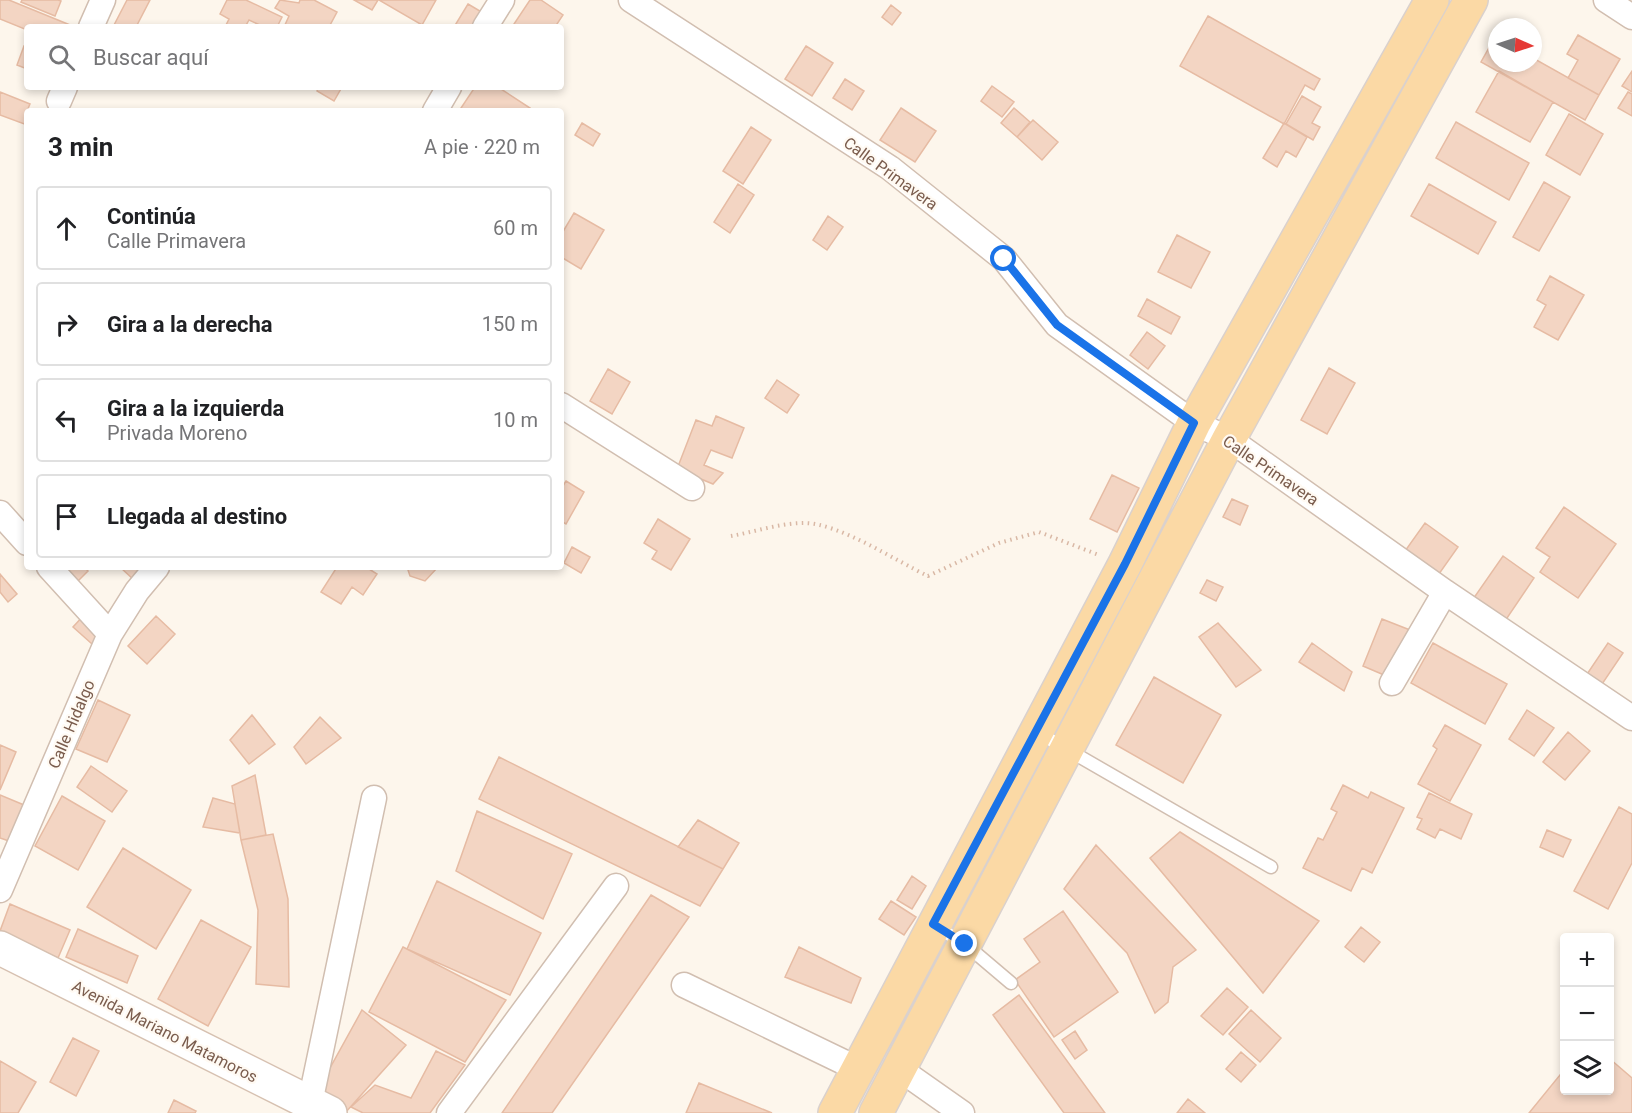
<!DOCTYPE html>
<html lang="es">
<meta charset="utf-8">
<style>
:root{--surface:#fff;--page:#f6f6f6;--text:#202124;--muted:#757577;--line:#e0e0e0}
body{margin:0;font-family:Roboto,sans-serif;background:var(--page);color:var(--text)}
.controls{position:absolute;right:18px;bottom:18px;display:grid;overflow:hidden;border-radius:6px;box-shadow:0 3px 9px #0003}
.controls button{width:54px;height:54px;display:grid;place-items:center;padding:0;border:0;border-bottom:2px solid var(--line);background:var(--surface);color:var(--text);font:30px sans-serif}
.compass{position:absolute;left:1488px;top:18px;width:54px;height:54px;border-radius:50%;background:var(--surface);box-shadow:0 3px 9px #0003;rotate:93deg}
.stop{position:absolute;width:18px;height:18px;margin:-14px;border:4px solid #1a73e8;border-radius:50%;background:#fff}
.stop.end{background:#1a73e8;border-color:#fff;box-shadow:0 2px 6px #0008}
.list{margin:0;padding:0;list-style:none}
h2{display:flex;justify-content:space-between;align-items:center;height:78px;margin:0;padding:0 24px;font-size:26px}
h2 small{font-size:20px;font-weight:400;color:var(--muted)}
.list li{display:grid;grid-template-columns:39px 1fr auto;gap:18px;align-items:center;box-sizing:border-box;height:84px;margin:0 12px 12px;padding:0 12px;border:2px solid var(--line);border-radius:6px}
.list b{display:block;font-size:22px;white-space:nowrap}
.list p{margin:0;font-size:20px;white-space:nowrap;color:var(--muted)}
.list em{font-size:20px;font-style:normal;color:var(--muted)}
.icon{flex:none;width:33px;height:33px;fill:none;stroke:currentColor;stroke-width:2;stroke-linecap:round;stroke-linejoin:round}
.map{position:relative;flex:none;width:1632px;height:1113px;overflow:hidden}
.search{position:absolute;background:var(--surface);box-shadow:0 3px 9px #0003;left:24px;top:24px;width:540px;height:66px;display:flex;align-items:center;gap:15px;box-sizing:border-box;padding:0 21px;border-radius:6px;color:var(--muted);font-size:22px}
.panel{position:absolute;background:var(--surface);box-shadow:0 3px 9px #0003;left:24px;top:108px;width:540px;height:462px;border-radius:6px}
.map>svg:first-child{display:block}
.building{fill:#f3d5c3;stroke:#e6bba3;stroke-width:1.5}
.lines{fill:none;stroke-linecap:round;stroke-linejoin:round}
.lane-casing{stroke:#d1beb0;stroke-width:15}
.street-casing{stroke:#d1beb0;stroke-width:27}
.secondary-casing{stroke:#d6c0b0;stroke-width:36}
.primary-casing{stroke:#dad1cd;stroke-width:36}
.path{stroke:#d9b8a5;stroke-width:4;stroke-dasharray:1.5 4.5;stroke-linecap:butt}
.lane{stroke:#fff;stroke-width:12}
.street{stroke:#fff;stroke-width:24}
.secondary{stroke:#fff;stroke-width:33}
.primary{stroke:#fbd9a5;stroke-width:33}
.route{stroke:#1a73e8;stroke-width:8}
.labels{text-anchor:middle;stroke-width:4.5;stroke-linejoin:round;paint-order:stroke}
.street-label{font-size:16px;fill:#7a5c4d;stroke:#fffaf3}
</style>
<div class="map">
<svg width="1632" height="1113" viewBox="0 0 1632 1113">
<rect width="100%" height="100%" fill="#fdf6ec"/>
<path class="building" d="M 0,0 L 9,0 L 75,27 L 27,27 L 27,30 L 0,19 Z
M 22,0 L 58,0 L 61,1 L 55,16 L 21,2 Z
M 127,0 L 150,0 L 136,27 L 113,27 Z
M 227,0 L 246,0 L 282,17 L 277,27 L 264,27 L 249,20 L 245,27 L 225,27 L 229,19 L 220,14 Z
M 280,0 L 299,3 L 300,0 L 314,0 L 337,12 L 329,27 L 284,27 L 289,16 L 275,8 Z
M 354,0 L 378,0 L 372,10 Z
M 379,0 L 436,0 L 422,25 Z
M 530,0 L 541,0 L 563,15 L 555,27 L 512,27 Z
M 468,4 L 490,17 L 484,27 L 454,27 Z
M 891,5 L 901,13 L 892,25 L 882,17 Z
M 1208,16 L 1320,79 L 1314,90 L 1305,85 L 1284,124 L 1180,66 Z
M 1578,35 L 1620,59 L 1599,95 L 1568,78 L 1578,60 L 1567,54 Z
M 1495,37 L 1497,63 L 1533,63 L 1533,58 L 1599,95 L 1585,120 L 1481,62 Z
M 24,46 L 27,47 L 27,69 L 17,65 Z
M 806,46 L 833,63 L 812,96 L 785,79 Z
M 1499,71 L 1553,102 L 1530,142 L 1476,112 Z
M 1632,71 L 1632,92 L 1622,86 Z
M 845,79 L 864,91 L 852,110 L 833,98 Z
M 992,86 L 1014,102 L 1002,117 L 981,101 Z
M 319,87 L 342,87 L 334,101 L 317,91 Z
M 475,87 L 498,87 L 530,108 L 528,111 L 459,111 Z
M 0,92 L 30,104 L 27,111 L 27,125 L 0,115 Z
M 1628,92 L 1632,94 L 1632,116 L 1618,108 Z
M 1302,96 L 1321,107 L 1312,123 L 1320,127 L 1313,140 L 1286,124 Z
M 901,108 L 936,131 L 915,162 L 880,140 Z
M 1014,108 L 1030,122 L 1017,137 L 1001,123 Z
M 1569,114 L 1603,134 L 1580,175 L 1546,155 Z
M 1033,120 L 1058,142 L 1042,160 L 1017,137 Z
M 1456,122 L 1529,163 L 1509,200 L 1436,158 Z
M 582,123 L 600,134 L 593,146 L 575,135 Z
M 1284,123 L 1307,137 L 1296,157 L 1286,151 L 1277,167 L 1263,158 Z
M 751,127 L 771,140 L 743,184 L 723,171 Z
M 1544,182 L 1570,197 L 1539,251 L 1513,237 Z
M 738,184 L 754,195 L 730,233 L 714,222 Z
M 1429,184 L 1496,222 L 1478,254 L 1411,216 Z
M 574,213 L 604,230 L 581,269 L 561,257 L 561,235 Z
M 828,216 L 843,227 L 827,250 L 813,240 Z
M 1177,235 L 1210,252 L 1191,288 L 1158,272 Z
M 1550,276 L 1584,295 L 1558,340 L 1534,327 L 1546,305 L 1537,300 Z
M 1147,299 L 1180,317 L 1171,334 L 1138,316 Z
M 1147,332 L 1165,346 L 1148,369 L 1130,355 Z
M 1329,368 L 1355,383 L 1327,434 L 1301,420 Z
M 608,369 L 630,382 L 612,414 L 590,401 Z
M 777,380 L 799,395 L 787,413 L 765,398 Z
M 716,416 L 744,428 L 732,458 L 711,450 L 704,465 L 723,473 L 713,484 L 677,469 L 696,420 L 712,426 Z
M 1112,475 L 1139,488 L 1117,532 L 1090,519 Z
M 566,481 L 584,492 L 566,524 L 561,521 L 561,489 Z
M 1232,499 L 1248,506 L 1240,525 L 1223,517 Z
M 1564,507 L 1616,544 L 1578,598 L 1540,572 L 1550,557 L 1536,548 Z
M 658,519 L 690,539 L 671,570 L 652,559 L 657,551 L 644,543 Z
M 1425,523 L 1458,547 L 1434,581 L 1400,558 Z
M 572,547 L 590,557 L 581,573 L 564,563 Z
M 1503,556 L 1534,578 L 1503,624 L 1471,602 Z
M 59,567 L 84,567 L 88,571 L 75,584 Z
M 120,567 L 148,567 L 135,581 Z
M 337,567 L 366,567 L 377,574 L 363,595 L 352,587 L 341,604 L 321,592 Z
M 407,567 L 438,567 L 425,581 L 410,576 Z
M 0,574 L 17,594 L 8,602 L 0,592 Z
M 1207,580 L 1223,587 L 1216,601 L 1200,593 Z
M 85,614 L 104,630 L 92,644 L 73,627 Z
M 156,616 L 175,634 L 147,664 L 128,646 Z
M 1382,619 L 1410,630 L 1391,678 L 1363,666 Z
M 1218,623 L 1261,670 L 1236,687 L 1199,637 Z
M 1312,643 L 1352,672 L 1344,691 L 1299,662 Z
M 1433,643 L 1507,684 L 1485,724 L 1411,683 Z
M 1608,643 L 1623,653 L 1596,693 L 1581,683 Z
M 1154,677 L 1221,715 L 1183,783 L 1116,745 Z
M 98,700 L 130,715 L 107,762 L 76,749 Z
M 1527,710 L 1554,728 L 1534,756 L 1509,739 Z
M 252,715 L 275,744 L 249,764 L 230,740 Z
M 320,717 L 341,738 L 306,764 L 294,747 Z
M 1445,725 L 1481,745 L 1450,801 L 1418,784 L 1437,749 L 1433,746 Z
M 1568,732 L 1590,751 L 1565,780 L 1543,762 Z
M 0,745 L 16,752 L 0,790 Z
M 499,757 L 723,869 L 700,906 L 479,799 Z
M 91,766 L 127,791 L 112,812 L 77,787 Z
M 255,775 L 266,835 L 241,840 L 232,786 Z
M 1343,785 L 1368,798 L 1371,792 L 1404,808 L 1372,873 L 1362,868 L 1351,891 L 1303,868 L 1318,838 L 1323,840 L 1337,812 L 1331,809 Z
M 1429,793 L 1472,814 L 1461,839 L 1440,829 L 1435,838 L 1417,829 L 1422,819 L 1417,817 Z
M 0,795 L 24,805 L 9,841 L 0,838 Z
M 62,796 L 105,821 L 78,870 L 35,846 Z
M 213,798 L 235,804 L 240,833 L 203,827 Z
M 1619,807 L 1632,814 L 1632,863 L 1608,909 L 1574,891 Z
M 477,811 L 572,854 L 543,919 L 456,871 Z
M 698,820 L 739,843 L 723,869 L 678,847 Z
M 1547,830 L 1571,840 L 1563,857 L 1540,847 Z
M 1180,832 L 1319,921 L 1263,993 L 1150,858 Z
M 273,834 L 288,899 L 289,987 L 256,984 L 258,910 L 241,840 Z
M 1096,845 L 1196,950 L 1173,967 L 1168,1002 L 1155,1013 L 1127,953 L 1064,889 Z
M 123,848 L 191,890 L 156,949 L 87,907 Z
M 912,876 L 926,886 L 912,909 L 897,900 Z
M 437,881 L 541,933 L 510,995 L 407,949 Z
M 651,895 L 689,917 L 552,1113 L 502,1113 Z
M 891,901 L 916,917 L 904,935 L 879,919 Z
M 10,904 L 70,930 L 58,958 L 0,931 Z
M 1063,911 L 1118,992 L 1054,1037 L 1015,980 L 1040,962 L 1024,939 Z
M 201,920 L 251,947 L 208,1026 L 158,999 Z
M 1361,927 L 1380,942 L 1364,962 L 1345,947 Z
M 78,929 L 138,956 L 127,983 L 66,957 Z
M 403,947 L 506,1000 L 465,1062 L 369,1012 Z
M 799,947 L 861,978 L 851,1003 L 785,977 Z
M 1227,988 L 1248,1007 L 1223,1035 L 1201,1016 Z
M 1019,995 L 1105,1113 L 1064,1113 L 993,1015 Z
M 362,1010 L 406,1045 L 345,1113 L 314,1097 Z
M 1251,1010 L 1281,1038 L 1260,1062 L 1229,1034 Z
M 1075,1031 L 1087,1050 L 1075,1059 L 1062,1040 Z
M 73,1038 L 99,1051 L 76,1096 L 50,1082 Z
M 436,1051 L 465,1065 L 430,1113 L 363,1113 L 351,1107 L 375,1085 L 411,1098 Z
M 1241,1052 L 1256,1065 L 1241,1082 L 1226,1069 Z
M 1610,1059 L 1632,1078 L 1632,1113 L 1529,1113 L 1564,1070 L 1564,1090 L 1610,1090 Z
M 0,1061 L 36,1082 L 18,1113 L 0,1113 Z
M 699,1083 L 772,1113 L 686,1113 Z
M 1188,1099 L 1205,1113 L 1177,1113 Z
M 174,1100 L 196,1111 L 195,1113 L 168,1113 Z"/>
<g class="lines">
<defs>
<path id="lane" d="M 1037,732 L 1271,867
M 935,926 L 965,944 L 1011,983"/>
<path id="street" d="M 631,0 L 890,168 L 1004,259 L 1057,325 L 1194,423 L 1229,439 L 1445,592 L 1632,718
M 1606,0 L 1632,17
M 91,27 L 103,0
M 485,27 L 502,0
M 59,101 L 65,87
M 435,111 L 449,87
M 561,405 L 692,488
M 0,513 L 27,543
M 49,567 L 110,634
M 1392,683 L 1445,592
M 0,890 L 110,634 L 137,591 L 157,567
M 684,985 L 858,1069
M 898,1068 L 962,1113
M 306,1113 L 310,1103 L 374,798
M 449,1113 L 616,886"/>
<path id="secondary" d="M 0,948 L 330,1113"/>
<path id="primary" d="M 835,1113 L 1125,564 L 1194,423 L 1432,0
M 876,1113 L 1229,439 L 1471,0"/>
</defs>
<use href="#lane" class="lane-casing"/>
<use href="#street" class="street-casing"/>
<use href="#secondary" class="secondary-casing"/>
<use href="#primary" class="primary-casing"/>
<path class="path" d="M 731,536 C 754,532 780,523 804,523 C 839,523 896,561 928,576 L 999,543 L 1039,532 L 1099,555"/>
<use href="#lane" class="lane"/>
<use href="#street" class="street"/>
<use href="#secondary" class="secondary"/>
<use href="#primary" class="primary"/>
</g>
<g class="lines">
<path class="route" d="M 965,944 L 933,924 L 1125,564 L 1194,423 L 1057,325 L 1004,259"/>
</g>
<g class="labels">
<g class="street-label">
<text transform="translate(891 173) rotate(36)" y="6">Calle Primavera</text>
<text transform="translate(1271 470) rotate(34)" y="6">Calle Primavera</text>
<text transform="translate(71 724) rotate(-67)" y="6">Calle Hidalgo</text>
<text transform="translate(165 1031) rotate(27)" y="6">Avenida Mariano Matamoros</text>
</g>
</g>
</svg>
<div class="controls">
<button>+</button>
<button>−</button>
<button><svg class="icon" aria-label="layers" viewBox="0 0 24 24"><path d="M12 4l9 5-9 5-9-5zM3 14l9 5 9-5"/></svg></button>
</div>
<svg class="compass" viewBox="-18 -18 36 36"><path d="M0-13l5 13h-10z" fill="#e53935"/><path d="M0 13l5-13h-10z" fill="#757577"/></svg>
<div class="stop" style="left:1004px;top:259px"></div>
<div class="stop end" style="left:965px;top:944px"></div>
<div class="search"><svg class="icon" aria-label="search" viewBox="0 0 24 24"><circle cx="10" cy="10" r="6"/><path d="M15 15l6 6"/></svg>Buscar aquí</div>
<section class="panel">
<h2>3 min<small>A pie · 220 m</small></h2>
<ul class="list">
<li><svg class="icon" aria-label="ahead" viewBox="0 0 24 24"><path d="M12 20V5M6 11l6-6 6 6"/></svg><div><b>Continúa</b><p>Calle Primavera</p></div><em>60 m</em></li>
<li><svg class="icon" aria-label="right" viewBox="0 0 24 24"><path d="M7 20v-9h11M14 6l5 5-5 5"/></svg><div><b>Gira a la derecha</b></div><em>150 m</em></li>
<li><svg class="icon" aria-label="left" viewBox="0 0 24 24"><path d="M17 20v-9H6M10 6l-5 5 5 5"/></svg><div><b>Gira a la izquierda</b><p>Privada Moreno</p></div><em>10 m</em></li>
<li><svg class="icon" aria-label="arrive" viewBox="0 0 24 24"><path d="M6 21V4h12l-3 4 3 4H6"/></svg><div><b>Llegada al destino</b></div></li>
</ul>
</section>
</div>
